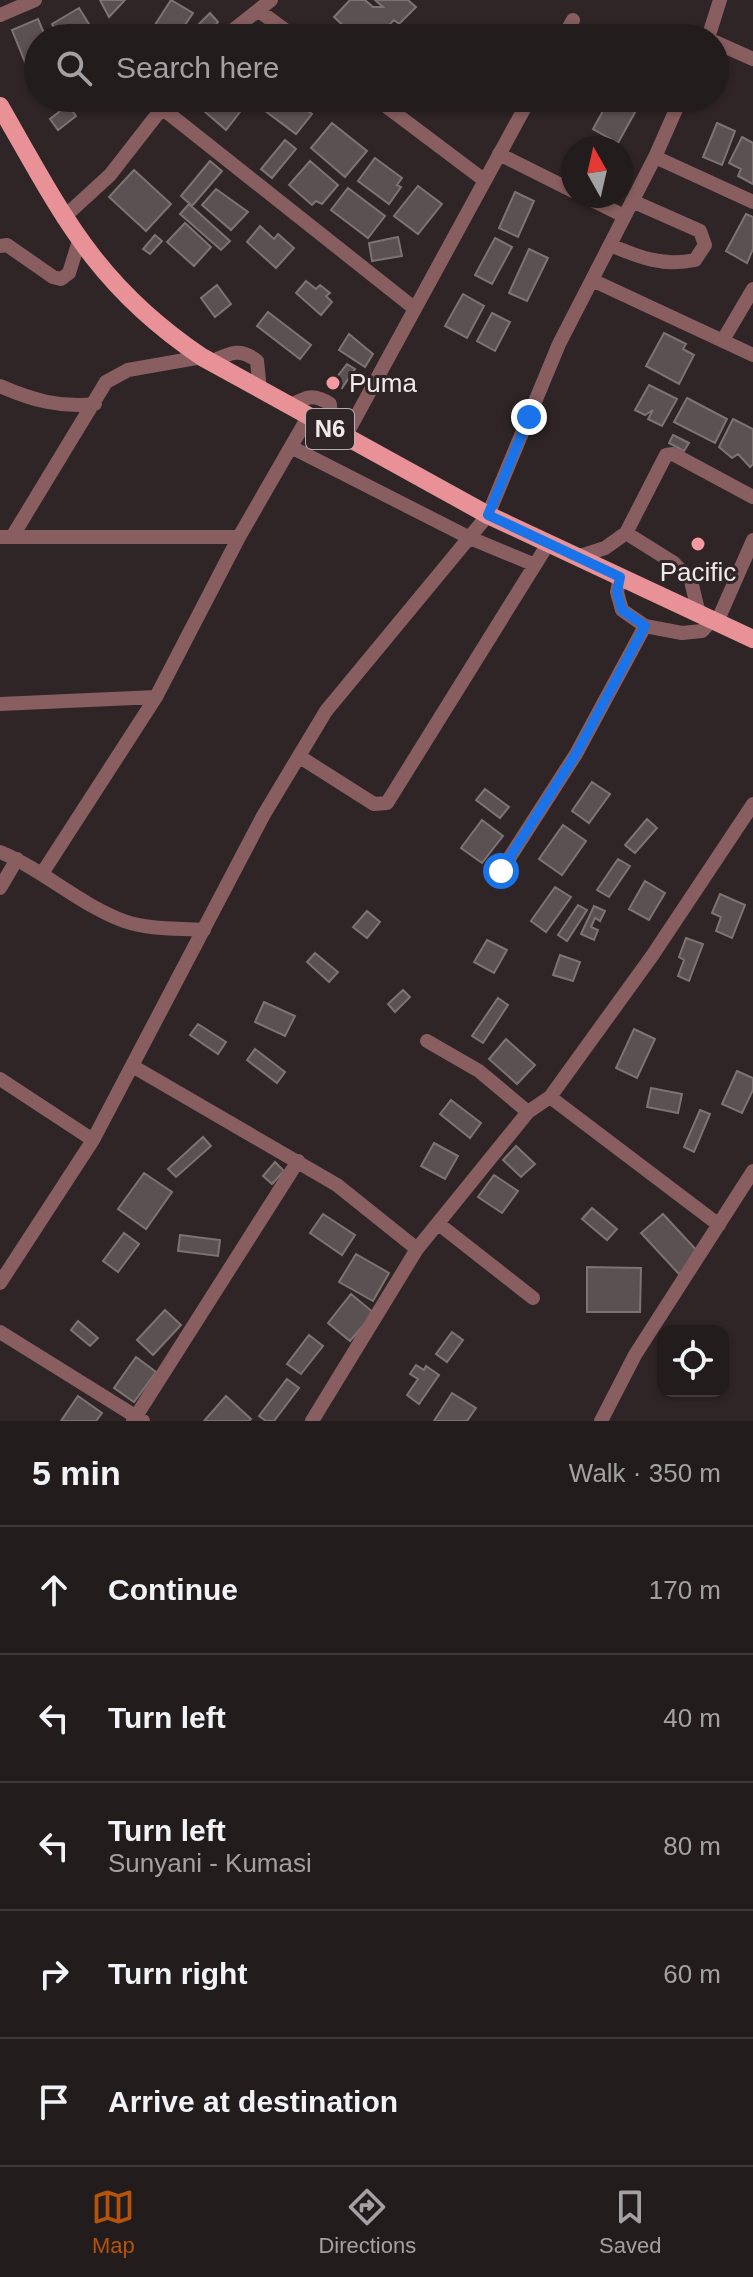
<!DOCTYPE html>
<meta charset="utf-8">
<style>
:root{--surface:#231c1c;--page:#2f2929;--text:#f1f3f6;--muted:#a3a1a3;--line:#403a3b;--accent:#b45309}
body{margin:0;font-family:Helvetica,sans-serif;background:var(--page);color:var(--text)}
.controls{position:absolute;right:24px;bottom:24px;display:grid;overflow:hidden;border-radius:16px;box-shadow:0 2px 6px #0004}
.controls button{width:72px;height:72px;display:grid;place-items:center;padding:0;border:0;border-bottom:2px solid var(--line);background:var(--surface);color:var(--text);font:40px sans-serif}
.compass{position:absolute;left:561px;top:136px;width:72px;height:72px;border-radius:50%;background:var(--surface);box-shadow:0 2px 6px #0004;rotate:352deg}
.stop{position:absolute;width:24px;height:24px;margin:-18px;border:6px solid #1a73e8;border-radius:50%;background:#fff}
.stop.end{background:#1a73e8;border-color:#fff;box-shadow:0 2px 8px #0008}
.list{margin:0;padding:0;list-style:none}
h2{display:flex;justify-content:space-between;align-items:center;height:104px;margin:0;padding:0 32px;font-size:34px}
h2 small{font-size:26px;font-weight:400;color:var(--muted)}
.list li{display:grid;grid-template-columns:52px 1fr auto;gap:24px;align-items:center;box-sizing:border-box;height:128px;padding:0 32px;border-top:2px solid var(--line)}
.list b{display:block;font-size:30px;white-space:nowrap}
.list p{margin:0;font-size:26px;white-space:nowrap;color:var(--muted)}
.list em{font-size:26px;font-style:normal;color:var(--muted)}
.icon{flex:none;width:44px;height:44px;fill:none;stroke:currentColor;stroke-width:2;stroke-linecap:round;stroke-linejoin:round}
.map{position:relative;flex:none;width:753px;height:1421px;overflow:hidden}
.search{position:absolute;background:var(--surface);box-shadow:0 2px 6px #0004;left:24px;right:24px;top:24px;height:88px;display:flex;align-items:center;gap:20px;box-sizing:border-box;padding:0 28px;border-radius:44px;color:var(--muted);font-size:30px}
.sheet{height:744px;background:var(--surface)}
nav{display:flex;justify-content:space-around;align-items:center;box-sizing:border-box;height:112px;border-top:2px solid var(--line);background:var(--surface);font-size:22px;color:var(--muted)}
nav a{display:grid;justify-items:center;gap:4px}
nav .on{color:var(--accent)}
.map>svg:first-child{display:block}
.building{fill:#5c5152;stroke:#7e7373;stroke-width:2}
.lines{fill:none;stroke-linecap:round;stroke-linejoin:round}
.minor{stroke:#885e60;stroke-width:14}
.major{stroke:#e89297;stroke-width:18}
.route{stroke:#1a73e8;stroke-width:10}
.poi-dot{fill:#f49aa0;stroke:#2f2526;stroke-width:3}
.labels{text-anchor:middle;stroke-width:6;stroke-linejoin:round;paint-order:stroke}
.shield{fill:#2f2526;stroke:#b7afaf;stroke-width:2}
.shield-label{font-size:24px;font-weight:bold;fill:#f1eaea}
.poi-label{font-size:26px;fill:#f1eaea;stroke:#2f2526;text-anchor:start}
</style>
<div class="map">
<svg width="753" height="1421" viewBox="0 0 753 1421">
<rect width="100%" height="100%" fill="#2f2526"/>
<path class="building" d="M 100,0 L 125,0 L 109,17 Z
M 171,0 L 193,13 L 176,38 L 161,38 L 151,31 Z
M 350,0 L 365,0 L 373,7 L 383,7 L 375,0 L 408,0 L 416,7 L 399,24 L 394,20 L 376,38 L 356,38 L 334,17 Z
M 79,8 L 97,37 L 60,38 L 52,24 Z
M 210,13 L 218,22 L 205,36 L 196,27 Z
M 38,19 L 46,38 L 38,38 L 38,74 L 31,77 L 12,30 Z
M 203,98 L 223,98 L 240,112 L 226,130 L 197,105 Z
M 267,98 L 291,98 L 312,114 L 296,134 L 260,107 Z
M 610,98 L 627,98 L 639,105 L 618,143 L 593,129 Z
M 68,105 L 76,116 L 58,130 L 50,119 Z
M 332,123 L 367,151 L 345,177 L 311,148 Z
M 717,123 L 735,131 L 722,165 L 703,157 Z
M 742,137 L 753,143 L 753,184 L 738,176 L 741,169 L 729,163 Z
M 285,140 L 296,149 L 272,178 L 261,169 Z
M 375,158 L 402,178 L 397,185 L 401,187 L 389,204 L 358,181 Z
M 210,161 L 222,171 L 192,206 L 181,196 Z
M 310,161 L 338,185 L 322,204 L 316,201 L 312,205 L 289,185 Z
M 134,170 L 171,204 L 146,231 L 109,197 Z
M 418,186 L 442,204 L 418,234 L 394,216 Z
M 348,188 L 385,216 L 368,238 L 331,210 Z
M 216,189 L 248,212 L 231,230 L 202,205 Z
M 515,192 L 534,201 L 518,237 L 499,228 Z
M 189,204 L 230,241 L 221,250 L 180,214 Z
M 746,214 L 753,217 L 753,249 L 747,263 L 726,251 Z
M 185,223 L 211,247 L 194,266 L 167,242 Z
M 260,226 L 274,239 L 278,234 L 294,248 L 276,268 L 247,242 Z
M 155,235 L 162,241 L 150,254 L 143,249 Z
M 398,237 L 402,256 L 372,261 L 369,243 Z
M 495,238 L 512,247 L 492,284 L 475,275 Z
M 529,249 L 548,258 L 527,301 L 509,293 Z
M 306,281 L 316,289 L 320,285 L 330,293 L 326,296 L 332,302 L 321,315 L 296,293 Z
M 217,285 L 231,304 L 215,317 L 201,298 Z
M 463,294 L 484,306 L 467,338 L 445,326 Z
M 268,312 L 311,345 L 300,359 L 257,326 Z
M 492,313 L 510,322 L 495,351 L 477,341 Z
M 664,333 L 686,344 L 683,349 L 694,355 L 679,384 L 646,366 Z
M 349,334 L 373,354 L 365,367 L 339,350 Z
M 347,364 L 355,369 L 342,388 L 333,382 Z
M 649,385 L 677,399 L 662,426 L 648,419 L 653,410 L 645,415 L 635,410 Z
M 687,398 L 727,419 L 715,443 L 674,422 Z
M 733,419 L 753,429 L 753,464 L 750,467 L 738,454 L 732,458 L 719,447 Z
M 673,435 L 689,443 L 684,451 L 669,443 Z
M 592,782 L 610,794 L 589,823 L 572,811 Z
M 485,789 L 509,807 L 500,818 L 476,800 Z
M 647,819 L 657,828 L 635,853 L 625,845 Z
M 482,820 L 503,836 L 482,863 L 461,848 Z
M 563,825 L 586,841 L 562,875 L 539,859 Z
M 618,859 L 630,866 L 609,897 L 597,890 Z
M 645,881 L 665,893 L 649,920 L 629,909 Z
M 555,887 L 571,897 L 546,932 L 531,921 Z
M 720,894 L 745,905 L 732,938 L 716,931 L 721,917 L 712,913 Z
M 578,905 L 587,910 L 567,941 L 558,935 Z
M 594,906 L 605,911 L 600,921 L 595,918 L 591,927 L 598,930 L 594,940 L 581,934 Z
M 367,911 L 380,922 L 367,938 L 353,927 Z
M 686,938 L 703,944 L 689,981 L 678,976 L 684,960 L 679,957 Z
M 487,940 L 507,950 L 494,973 L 474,962 Z
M 315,953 L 338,972 L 329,982 L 307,962 Z
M 560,955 L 580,962 L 573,981 L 553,975 Z
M 403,990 L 410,997 L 395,1012 L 388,1004 Z
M 498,998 L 508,1005 L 483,1043 L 472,1036 Z
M 264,1002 L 295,1016 L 285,1036 L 255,1022 Z
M 198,1024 L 226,1042 L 218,1054 L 190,1035 Z
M 634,1029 L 655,1039 L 637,1078 L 616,1068 Z
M 506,1039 L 535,1065 L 517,1084 L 489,1059 Z
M 255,1049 L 285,1072 L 277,1083 L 247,1060 Z
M 737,1071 L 753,1078 L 753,1090 L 742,1113 L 722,1104 Z
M 651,1088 L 682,1094 L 678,1113 L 647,1107 Z
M 451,1100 L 481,1123 L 470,1138 L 440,1114 Z
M 700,1110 L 710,1114 L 694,1152 L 684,1147 Z
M 203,1137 L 211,1146 L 176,1177 L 168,1169 Z
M 434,1143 L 458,1156 L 445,1179 L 421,1166 Z
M 516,1146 L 535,1164 L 521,1177 L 503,1160 Z
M 275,1162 L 284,1171 L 272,1184 L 263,1176 Z
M 144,1173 L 172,1192 L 146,1229 L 118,1209 Z
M 494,1175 L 518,1191 L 502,1213 L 478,1197 Z
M 592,1208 L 617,1229 L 607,1240 L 582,1219 Z
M 323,1214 L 355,1235 L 342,1255 L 310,1233 Z
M 663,1214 L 700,1254 L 679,1274 L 641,1233 Z
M 124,1233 L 139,1244 L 118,1272 L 103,1261 Z
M 180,1235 L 220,1240 L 218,1256 L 178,1251 Z
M 356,1254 L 389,1273 L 373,1301 L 339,1282 Z
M 587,1267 L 641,1268 L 640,1312 L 587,1312 Z
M 351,1294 L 374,1313 L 350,1341 L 328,1323 Z
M 165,1310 L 181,1325 L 153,1355 L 137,1340 Z
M 78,1321 L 98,1338 L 90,1346 L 71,1330 Z
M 452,1332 L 463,1340 L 447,1362 L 436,1354 Z
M 309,1335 L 323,1346 L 301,1374 L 287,1364 Z
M 136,1357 L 156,1372 L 134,1402 L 114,1388 Z
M 416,1365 L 424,1370 L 426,1366 L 439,1375 L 419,1404 L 407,1395 L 418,1379 L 410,1374 Z
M 287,1379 L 299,1388 L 274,1421 L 266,1421 L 259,1416 Z
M 452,1393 L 476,1408 L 467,1421 L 434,1421 Z
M 78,1396 L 102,1413 L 96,1421 L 61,1421 Z
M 226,1396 L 251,1419 L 249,1421 L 204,1421 Z"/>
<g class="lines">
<path class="minor" d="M 259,11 L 296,38
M 0,15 L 35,0
M 223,38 L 271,0
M 563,38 L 573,20
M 708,38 L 720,0
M 715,42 L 753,59
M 375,98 L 484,180
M 163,109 L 414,308
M 499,154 L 573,191
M 655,157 L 753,202
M 584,196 L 624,216
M 63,218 L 110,175 L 170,98
M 610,245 C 639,257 663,267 695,260 L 705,245 L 700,231 L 632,201
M 0,246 L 7,245 L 53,277 L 61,279 L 69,273 L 79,241
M 592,280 L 753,355
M 723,340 L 753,289
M 211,362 C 230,353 240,347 257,361 L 260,390
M 0,386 C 32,400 60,408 95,404
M 289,406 C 306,397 313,393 330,404 L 331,430
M 345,437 L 530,98
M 291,447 L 470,538 L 535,565
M 626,533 L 666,455 L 673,454 L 753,497
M 0,537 L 239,537
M 12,537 L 106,382 L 128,370 L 202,357
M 577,557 L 605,548 L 626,533 L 674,563 L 691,581 L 699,614
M 717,622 L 753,540
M 645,626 L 682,633 L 702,631 L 712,620
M 0,704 L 156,697
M 300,757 L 374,804 L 387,803 L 548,544
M 0,852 C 44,870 80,905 124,921 C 150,930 177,928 204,930
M 501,871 L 576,754 L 645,626 L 622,610 L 617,592 L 620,577
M 43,872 L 156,697 L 239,537 L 308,417
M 0,888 L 17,859
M 427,1041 L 479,1071 L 528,1112
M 134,1067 L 337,1185 L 417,1249
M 0,1079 L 93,1140
M 550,1097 L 719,1225
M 440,1225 L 533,1298
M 0,1283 L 93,1140 L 263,816 L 326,711 L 488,515 L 559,344 L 655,157 L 681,98
M 0,1332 L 143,1421
M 133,1421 L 298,1161
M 312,1421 L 417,1249 L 528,1112 L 550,1097 L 652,956 L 753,804
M 601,1421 L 635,1355 L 753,1171"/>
<path class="major" d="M 0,106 C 62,214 95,285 202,357 L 488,515 L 753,639"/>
</g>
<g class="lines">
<path class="route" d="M 501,871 L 576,754 L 645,626 L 622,610 L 617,592 L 620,577 L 488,515 L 529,417"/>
</g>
<g class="poi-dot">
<circle cx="333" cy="383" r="8"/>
<circle cx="698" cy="544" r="8"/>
</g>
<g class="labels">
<rect class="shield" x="306" y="409" width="48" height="40" rx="6"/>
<g class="shield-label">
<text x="330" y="437">N6</text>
</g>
<g class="poi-label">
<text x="349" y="392">Puma</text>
<text x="698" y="581" text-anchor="middle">Pacific</text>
</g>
</g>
</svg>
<div class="controls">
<button><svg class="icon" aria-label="locate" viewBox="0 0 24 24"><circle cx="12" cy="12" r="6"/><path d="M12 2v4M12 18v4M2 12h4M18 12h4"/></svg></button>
</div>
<svg class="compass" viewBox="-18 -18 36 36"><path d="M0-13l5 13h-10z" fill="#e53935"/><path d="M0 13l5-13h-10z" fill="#a3a1a3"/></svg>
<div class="stop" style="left:501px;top:871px"></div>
<div class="stop end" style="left:529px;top:417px"></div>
<div class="search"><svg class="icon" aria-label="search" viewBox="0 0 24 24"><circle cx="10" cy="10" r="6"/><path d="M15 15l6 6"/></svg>Search here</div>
</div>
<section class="sheet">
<h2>5 min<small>Walk · 350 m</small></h2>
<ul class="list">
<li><svg class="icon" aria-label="ahead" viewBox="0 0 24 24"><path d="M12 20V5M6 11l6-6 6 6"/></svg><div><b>Continue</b></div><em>170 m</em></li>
<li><svg class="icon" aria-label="left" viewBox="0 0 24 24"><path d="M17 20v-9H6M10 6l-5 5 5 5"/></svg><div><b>Turn left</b></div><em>40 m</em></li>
<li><svg class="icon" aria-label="left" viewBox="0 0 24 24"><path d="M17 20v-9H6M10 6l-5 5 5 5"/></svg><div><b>Turn left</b><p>Sunyani - Kumasi</p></div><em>80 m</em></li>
<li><svg class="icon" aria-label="right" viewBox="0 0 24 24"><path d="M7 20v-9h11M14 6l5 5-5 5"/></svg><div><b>Turn right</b></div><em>60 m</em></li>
<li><svg class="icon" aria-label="arrive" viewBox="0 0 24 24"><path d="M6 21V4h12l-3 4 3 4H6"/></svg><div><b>Arrive at destination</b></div></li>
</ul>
</section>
<nav>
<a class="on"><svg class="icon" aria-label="map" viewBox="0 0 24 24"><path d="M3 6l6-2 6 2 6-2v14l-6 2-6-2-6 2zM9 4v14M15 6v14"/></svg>Map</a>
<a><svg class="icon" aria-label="directions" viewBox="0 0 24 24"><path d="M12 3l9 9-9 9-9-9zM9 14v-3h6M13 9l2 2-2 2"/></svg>Directions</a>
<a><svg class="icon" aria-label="saved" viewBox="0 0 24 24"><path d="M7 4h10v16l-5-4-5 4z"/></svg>Saved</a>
</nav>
